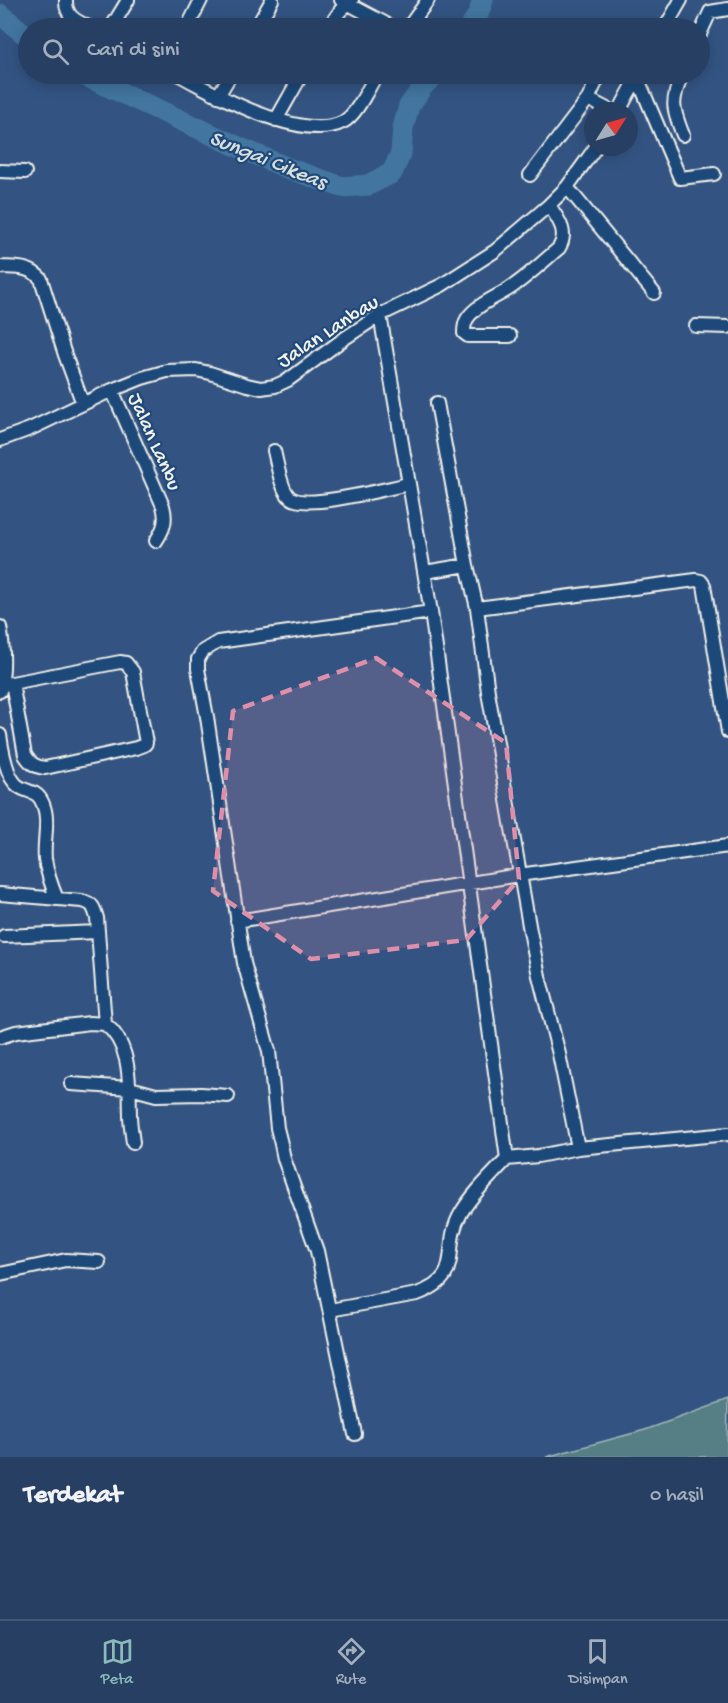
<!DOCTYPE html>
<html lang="id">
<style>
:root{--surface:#263f62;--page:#324a6b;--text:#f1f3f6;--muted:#a4afbe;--line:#425877;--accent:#8bbbb9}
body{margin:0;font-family:"Gochi Hand",sans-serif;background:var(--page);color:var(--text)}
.compass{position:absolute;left:584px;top:102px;width:54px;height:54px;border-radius:50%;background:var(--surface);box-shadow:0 3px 15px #0003;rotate:53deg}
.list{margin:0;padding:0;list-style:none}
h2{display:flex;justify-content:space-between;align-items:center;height:78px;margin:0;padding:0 24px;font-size:26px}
h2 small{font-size:20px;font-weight:400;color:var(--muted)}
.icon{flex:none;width:33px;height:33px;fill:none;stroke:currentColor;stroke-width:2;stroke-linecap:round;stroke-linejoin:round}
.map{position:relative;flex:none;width:728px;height:1457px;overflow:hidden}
.search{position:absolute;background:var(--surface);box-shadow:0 3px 15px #0003;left:18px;right:18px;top:18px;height:66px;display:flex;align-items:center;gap:15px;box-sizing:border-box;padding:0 21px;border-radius:33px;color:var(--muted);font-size:22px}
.sheet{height:162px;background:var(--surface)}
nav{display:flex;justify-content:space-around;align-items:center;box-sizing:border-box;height:84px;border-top:2px solid var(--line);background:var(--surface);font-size:16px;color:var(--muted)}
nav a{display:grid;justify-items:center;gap:3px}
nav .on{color:var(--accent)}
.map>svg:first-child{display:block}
.green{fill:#547e85;stroke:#a4b8b6;stroke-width:1.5}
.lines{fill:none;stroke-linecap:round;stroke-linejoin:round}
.river{stroke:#4376a0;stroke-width:21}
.minor-casing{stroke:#f4f1e8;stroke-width:16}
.minor{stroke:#1f4a7a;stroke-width:12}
.marked{fill:#de8fa9;fill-opacity:0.2;stroke:#de8fa9;stroke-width:4.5;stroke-dasharray:12 8;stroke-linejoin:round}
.labels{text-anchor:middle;stroke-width:4.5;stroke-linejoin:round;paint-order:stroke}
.street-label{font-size:21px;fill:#f4f1e8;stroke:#1f4a7a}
.water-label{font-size:22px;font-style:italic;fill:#d9dfdd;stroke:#1f4a7a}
</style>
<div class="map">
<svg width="728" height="1457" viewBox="0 0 728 1457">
<rect width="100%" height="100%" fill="#335483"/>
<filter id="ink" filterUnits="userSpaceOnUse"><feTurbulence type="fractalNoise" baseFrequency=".0167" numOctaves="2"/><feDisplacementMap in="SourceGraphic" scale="12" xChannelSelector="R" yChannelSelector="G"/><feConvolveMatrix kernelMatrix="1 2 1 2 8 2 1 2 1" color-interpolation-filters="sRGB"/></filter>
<g filter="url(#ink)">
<path class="green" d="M 728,1400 L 727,1457 L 546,1457 L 645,1430 Z"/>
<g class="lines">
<path class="river" d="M 0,14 L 28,37
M 469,28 L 478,15 L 483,0
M 81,74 L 245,150 L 290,169 L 342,187 L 368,185 L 392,173 L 401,153 L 403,128 L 409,106 L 424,85 L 436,74"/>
<defs>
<path id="minor" d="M 66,0 C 65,17 78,22 91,28
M 341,0 L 394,28
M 111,28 L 128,0
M 187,28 L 201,0
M 256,28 L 272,0
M 328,28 L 340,11 L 352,0
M 408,28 L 428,0
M 665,28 L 681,0
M 700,34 L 710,12 L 728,9
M 178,74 C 214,94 302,143 343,122 C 357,115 368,88 377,74
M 682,74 C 671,102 672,107 683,135
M 637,77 L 680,178 L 714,174
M 218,96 L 231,74
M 588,99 L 600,74
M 619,111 L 639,74
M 276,120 L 302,74
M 0,171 L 25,172
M 530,175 L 588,99 L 611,111
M 567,187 L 654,293
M 0,267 C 16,268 30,266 41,279 L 65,355 L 83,404
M 696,326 L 728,327
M 510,336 L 468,336 L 464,333 C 464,328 464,324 467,319 C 477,303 501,296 516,284 C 531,273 545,260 559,248 C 569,232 558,219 549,205
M 112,390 L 163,506 C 167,520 164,529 156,541
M 437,403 L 467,565 L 477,608 L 488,692 L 530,931 L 539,976 L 559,1054 L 578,1148
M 0,440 L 30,429 L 112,390 L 142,378 L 167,371 L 196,370 L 210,373 L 247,385 L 261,388 L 275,386 L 288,380 L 345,338 L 380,315 L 442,285 L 495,251 L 549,205 L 567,187 L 596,147
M 274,451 C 277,462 281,492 291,498 C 308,510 388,488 409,484
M 425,572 L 467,565
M 477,608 L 696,580 L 701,581 L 704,585 L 728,732
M 0,627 C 4,649 5,668 0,691
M 2,685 L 12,683 L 120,662 L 126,663 L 133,672 L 146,743 L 144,745 L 136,748 L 45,768 C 35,767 30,763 25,755 L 12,683
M 0,735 C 2,749 6,777 18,786 C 29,794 37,789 43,804 C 50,821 43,841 45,859 C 47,873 52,887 57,899
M 0,894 L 82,901 C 93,903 94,908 97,918 L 105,1024 L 90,1023 L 16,1032 L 0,1037
M 237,921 L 519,875 L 728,846
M 4,936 L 98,932
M 105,1024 C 132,1045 129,1084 130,1115 C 130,1124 132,1134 133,1143
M 71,1084 L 130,1088 L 156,1095 L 201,1094 L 228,1096
M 507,1159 L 538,1156 L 578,1148 L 728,1134
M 0,1274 L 66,1260 L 99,1262
M 330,1310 L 417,1294 C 467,1276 440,1249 461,1213 C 473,1193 491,1176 507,1159 L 431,612 L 380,315
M 355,1434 L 317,1251 L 284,1159 L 281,1144 L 277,1128 L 269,1051 L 244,963 L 207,717 L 198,669 L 198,659 L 203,651 L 218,642 L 431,612"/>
</defs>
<use href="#minor" class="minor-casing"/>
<use href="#minor" class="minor"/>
</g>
</g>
<path class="marked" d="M 376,658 L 506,743 L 519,879 L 466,940 L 311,959 L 213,891 L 233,711 Z"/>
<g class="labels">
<g class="street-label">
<text transform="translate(327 330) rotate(-33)" y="7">Jalan Lanbau</text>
<text transform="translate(156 441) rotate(66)" y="7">Jalan Lanbu</text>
</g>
<g class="water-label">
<text transform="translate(269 158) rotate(22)" y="8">Sungai Cikeas</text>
</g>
</g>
</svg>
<svg class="compass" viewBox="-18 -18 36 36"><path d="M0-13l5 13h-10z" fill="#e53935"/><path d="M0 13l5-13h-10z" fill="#a4afbe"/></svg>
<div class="search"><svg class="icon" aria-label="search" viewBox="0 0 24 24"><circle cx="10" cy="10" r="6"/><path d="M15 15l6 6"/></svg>Cari di sini</div>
</div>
<section class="sheet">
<h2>Terdekat<small>0 hasil</small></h2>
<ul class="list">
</ul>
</section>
<nav>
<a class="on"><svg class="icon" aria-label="map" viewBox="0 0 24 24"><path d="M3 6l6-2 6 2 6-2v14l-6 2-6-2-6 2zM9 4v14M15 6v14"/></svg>Peta</a>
<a><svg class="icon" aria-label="directions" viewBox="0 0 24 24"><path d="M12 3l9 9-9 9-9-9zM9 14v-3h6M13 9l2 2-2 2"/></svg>Rute</a>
<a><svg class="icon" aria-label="saved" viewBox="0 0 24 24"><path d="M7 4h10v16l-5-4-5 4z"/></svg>Disimpan</a>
</nav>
